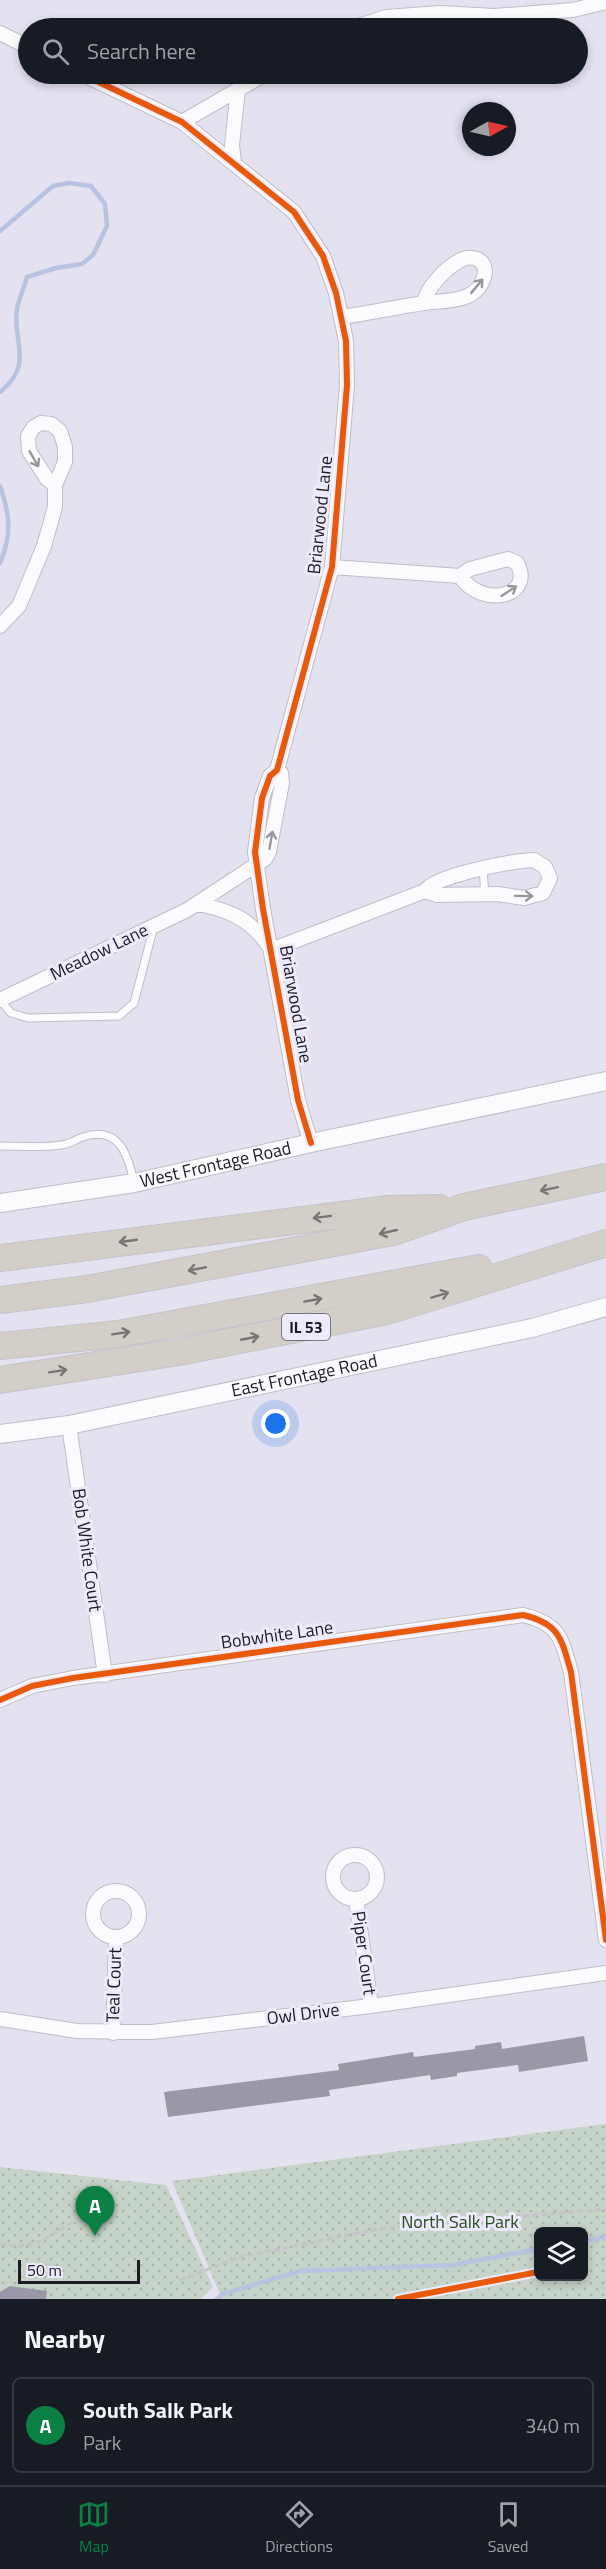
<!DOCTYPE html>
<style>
:root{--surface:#171b24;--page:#242831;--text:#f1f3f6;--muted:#9ea1a6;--line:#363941;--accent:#0b8043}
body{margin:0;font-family:"Titillium Web",sans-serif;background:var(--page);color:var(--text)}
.controls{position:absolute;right:18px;bottom:18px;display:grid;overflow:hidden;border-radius:9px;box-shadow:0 3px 9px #0003}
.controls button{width:54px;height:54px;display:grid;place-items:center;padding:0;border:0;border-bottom:2px solid var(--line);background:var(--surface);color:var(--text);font:30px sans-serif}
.compass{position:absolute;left:462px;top:102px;width:54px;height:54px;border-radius:50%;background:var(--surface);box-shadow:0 3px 9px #0003;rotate:82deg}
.scale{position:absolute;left:18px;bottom:15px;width:122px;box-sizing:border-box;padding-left:6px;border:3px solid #1c1b24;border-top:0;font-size:16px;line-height:21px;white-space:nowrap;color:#1c1b24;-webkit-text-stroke:4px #edebfb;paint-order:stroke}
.you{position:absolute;left:276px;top:1424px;width:21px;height:21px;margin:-15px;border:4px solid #fff;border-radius:50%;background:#1a73e8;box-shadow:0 0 0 9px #1a73e833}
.badge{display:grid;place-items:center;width:39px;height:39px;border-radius:50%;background:var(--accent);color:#fff;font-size:20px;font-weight:700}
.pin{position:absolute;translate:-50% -50px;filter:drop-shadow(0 2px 3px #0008)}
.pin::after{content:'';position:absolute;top:32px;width:21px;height:18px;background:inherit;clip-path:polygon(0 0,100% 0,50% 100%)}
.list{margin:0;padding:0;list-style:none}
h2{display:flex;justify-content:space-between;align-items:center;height:78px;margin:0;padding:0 24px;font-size:26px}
h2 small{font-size:20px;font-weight:400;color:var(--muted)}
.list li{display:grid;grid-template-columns:39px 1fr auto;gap:18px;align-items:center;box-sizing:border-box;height:96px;margin:0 12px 12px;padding:0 12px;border:2px solid var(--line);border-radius:9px}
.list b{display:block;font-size:22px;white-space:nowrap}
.list p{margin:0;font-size:20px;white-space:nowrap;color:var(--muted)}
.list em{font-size:20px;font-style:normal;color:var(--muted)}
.icon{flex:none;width:33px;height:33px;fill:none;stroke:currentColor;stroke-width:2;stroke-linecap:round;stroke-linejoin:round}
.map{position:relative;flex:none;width:606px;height:2299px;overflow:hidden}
.search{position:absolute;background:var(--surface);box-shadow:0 3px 9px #0003;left:18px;right:18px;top:18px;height:66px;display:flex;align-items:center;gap:15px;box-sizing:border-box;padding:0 21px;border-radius:33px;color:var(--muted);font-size:22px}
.sheet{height:186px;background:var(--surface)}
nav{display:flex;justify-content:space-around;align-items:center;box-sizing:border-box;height:84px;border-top:2px solid var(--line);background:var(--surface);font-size:16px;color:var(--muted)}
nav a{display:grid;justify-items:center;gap:3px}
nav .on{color:var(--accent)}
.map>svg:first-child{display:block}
.park{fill:url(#park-dots);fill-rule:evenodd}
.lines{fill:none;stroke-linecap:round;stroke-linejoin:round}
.stream{stroke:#b7c3e1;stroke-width:4.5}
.building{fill:#9a98a6}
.service-casing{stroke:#bfbdc8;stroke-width:9}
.minor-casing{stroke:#bfbdc8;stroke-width:16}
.tertiary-casing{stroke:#bfbdc8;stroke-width:20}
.motorway-casing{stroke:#c4c3c9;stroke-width:28}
.path{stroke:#c4c3c9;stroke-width:3;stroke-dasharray:6 3;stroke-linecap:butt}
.service{stroke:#fbfbfd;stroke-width:7}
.minor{stroke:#fbfbfd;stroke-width:14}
.tertiary{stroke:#fbfbfd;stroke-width:18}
.motorway{stroke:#d3cfc8;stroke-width:26}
.cycleway-casing{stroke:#edebfb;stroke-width:10}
.cycleway{stroke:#e8590c;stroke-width:6}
.oneway{stroke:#97969b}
.oneway2{stroke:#787576}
.labels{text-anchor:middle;stroke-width:6;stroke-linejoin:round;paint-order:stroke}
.shield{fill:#edebfb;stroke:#5b5964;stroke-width:1.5}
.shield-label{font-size:16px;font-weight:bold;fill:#1c1b24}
.street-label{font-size:18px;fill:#1c1b24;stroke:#edebfb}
.park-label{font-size:18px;fill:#264c1e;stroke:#edebfb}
</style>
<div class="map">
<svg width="606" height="2299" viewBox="0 0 606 2299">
<defs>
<pattern id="park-dots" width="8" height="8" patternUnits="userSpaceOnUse" patternTransform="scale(1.5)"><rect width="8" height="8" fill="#c6d3c8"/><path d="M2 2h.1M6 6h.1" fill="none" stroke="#aab5ac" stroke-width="1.8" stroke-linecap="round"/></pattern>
</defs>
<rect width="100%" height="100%" fill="#e4e2f0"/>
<path class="park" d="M 606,2124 L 606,2299 L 222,2299 L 172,2181 ZM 538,2232 L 584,2232 L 584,2276 L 538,2276 Z
M 0,2167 L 166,2185 L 213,2287 L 201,2299 L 0,2299 Z"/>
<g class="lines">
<path class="stream" d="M 0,231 L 53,186 L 69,183 L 91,186 L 105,204 L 107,226 L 93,255 L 82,264 L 56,268 L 27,277 C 24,288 19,299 17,309 C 12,342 35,364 0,392
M 0,486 C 10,514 12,535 0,563
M 584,2241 L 606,2237
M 217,2299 L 223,2294 L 300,2271 L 453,2265 L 538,2249"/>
</g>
<path class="building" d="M 584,2036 L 588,2061 L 519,2072 L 518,2065 L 457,2073 L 457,2076 L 431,2080 L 430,2075 L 329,2090 L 330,2096 L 168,2117 L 164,2092 L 339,2070 L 338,2064 L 413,2052 L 414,2057 L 475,2049 L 475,2046 L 501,2042 L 502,2049 Z
M 10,2286 L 47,2291 L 46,2299 L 0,2299 L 0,2292 Z"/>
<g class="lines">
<defs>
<path id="service" d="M 483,869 L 485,894
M 0,1000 L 11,1013 L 28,1018 L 119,1016 L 134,1003 L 154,926
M 0,1146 C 20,1146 42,1148 61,1145 C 70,1144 76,1139 83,1137 C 119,1125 128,1155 134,1182"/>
<path id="minor" d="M 352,28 L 386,17 L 440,13 L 494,16 L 573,10 L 606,2
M 0,33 L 28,47
M 82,74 L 182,122 L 294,212 L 323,256 L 336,293 L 346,341 L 347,385 L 332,567 L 277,770 L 270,776 L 262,798 L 255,852 L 263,909 L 298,1100 L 311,1143
M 182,122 L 265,74
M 234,163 L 232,145 L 238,89
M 342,317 C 370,313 397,307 424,303 C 445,300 476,304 484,277 C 489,260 472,253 459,261 C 446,268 426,288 424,303
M 332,567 L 460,576 L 470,569 L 508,559 L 517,563 C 535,597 482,609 460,576
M 0,626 L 19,606 L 44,546 L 55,507 L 55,485 L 65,462 L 65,447 L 60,431 L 51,424 L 41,423 L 34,427 L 28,436 L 29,451 L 47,479 L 55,485
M 198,904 C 229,910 250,919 268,945
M 271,950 L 425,891 C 433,876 515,860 534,860 L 545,867 L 550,878 L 543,893 L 524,898 L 497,894 L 437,895 L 425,891
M 0,1000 L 187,910 L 265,859 L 269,852 L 282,783 L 281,773 L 277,770
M 69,1425 L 105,1675
M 0,1700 L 32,1686 L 73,1678 L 523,1615 C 560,1624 561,1638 571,1672 L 606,1940
M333 1877a22 22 0 1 1 44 0a22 22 0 1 1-44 0Z
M93 1914a23 23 0 1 1 46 0a23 23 0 1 1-46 0Z
M 356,1899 L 371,2006
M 0,2019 L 77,2031 L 152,2032 L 371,2006 L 606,1973
M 113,2033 L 116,1937"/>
<g id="tertiary">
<path id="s1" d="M 0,1203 L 134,1183 L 311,1143 L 606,1081"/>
<path id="s2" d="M 0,1434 L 69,1425 L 532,1328 L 606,1307"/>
</g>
<path id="motorway" d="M 0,1258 L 389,1209 L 439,1208
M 0,1300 L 87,1289 L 393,1232 L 464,1207 L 606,1177
M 0,1346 L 118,1334 L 479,1268
M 0,1380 L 179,1352 L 387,1311 L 606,1243"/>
</defs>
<use href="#service" class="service-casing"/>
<use href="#minor" class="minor-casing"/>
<use href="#tertiary" class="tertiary-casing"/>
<use href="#motorway" class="motorway-casing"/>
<path class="path" d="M 0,2244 C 37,2250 43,2239 73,2222
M 180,2280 L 240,2257 L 383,2228 L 606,2209"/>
<use href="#service" class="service"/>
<use href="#minor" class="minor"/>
<use href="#tertiary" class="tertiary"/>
<use href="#motorway" class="motorway"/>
<defs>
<path id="cycleway" d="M 82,74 L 182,122 L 294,212 L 323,256 L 336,293 L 346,341 L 347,385 L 332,567 L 277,770 L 270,776 L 262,798 L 255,852 L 263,909 L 298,1100 L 311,1143
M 0,1700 L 32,1686 L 73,1678 L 523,1615 C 560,1624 561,1638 571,1672 L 606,1940
M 398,2299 L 538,2272"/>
</defs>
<use href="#cycleway" class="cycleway-casing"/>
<use href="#cycleway" class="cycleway"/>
</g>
<defs><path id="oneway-shaft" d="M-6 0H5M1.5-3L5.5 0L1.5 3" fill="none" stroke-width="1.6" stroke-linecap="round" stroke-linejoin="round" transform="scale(1.5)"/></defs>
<g class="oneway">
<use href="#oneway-shaft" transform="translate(477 286) rotate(-50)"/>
<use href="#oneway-shaft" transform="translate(34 459) rotate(60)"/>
<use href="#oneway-shaft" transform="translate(509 591) rotate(-33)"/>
<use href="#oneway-shaft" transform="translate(271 840) rotate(-80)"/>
<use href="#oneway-shaft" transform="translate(524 896) rotate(1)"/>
</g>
<g class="oneway2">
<use href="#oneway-shaft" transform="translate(549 1189) rotate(168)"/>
<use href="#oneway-shaft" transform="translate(322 1217) rotate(173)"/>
<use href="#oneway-shaft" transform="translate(388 1232) rotate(167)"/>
<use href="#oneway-shaft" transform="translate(128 1241) rotate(172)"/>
<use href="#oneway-shaft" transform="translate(197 1269) rotate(169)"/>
<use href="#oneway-shaft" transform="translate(440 1295) rotate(-17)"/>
<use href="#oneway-shaft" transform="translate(313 1300) rotate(-10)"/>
<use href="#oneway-shaft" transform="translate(121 1333) rotate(-9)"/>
<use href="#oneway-shaft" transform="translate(250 1338) rotate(-11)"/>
<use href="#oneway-shaft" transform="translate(58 1371) rotate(-9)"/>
</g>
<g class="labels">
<rect class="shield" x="282" y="1314" width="48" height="26" rx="4.5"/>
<g class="shield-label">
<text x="306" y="1333">IL 53</text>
</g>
<g class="street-label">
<text transform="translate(320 515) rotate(-84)" y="6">Briarwood Lane</text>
<text transform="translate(99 952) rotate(-26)" y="6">Meadow Lane</text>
<text transform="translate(296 1004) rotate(80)" y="6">Briarwood Lane</text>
<text dy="6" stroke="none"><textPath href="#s1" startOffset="219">West Frontage Road</textPath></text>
<text dy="6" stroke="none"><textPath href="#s2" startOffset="310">East Frontage Road</textPath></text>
<text transform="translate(87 1550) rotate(82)" y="6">Bob White Court</text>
<text transform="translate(277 1635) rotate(-8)" y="6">Bobwhite Lane</text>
<text transform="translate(364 1953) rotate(82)" y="6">Piper Court</text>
<text transform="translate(114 1985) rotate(-88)" y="6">Teal Court</text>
<text transform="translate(303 2014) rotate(-7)" y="6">Owl Drive</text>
</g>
<g class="park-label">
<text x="460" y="2228">North Salk Park</text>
</g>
</g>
</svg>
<div class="controls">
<button><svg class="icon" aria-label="layers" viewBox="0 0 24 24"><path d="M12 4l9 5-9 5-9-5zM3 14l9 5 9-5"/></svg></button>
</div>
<svg class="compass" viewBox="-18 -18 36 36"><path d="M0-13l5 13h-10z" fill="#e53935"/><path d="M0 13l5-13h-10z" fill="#9ea1a6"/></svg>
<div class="scale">50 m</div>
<div class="you"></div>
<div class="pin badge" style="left:95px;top:2236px">A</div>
<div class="search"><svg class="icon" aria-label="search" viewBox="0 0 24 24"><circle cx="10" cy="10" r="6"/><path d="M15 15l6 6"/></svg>Search here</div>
</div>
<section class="sheet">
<h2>Nearby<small></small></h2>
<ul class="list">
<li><span class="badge">A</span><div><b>South Salk Park</b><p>Park</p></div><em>340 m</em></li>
</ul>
</section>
<nav>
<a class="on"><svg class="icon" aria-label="map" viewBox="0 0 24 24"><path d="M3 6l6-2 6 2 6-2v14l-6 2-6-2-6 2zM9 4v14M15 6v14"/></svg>Map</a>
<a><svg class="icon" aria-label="directions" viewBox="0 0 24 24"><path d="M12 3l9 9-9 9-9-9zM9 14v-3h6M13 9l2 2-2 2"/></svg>Directions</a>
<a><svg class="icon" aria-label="saved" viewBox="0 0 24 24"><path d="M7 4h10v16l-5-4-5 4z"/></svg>Saved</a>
</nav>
